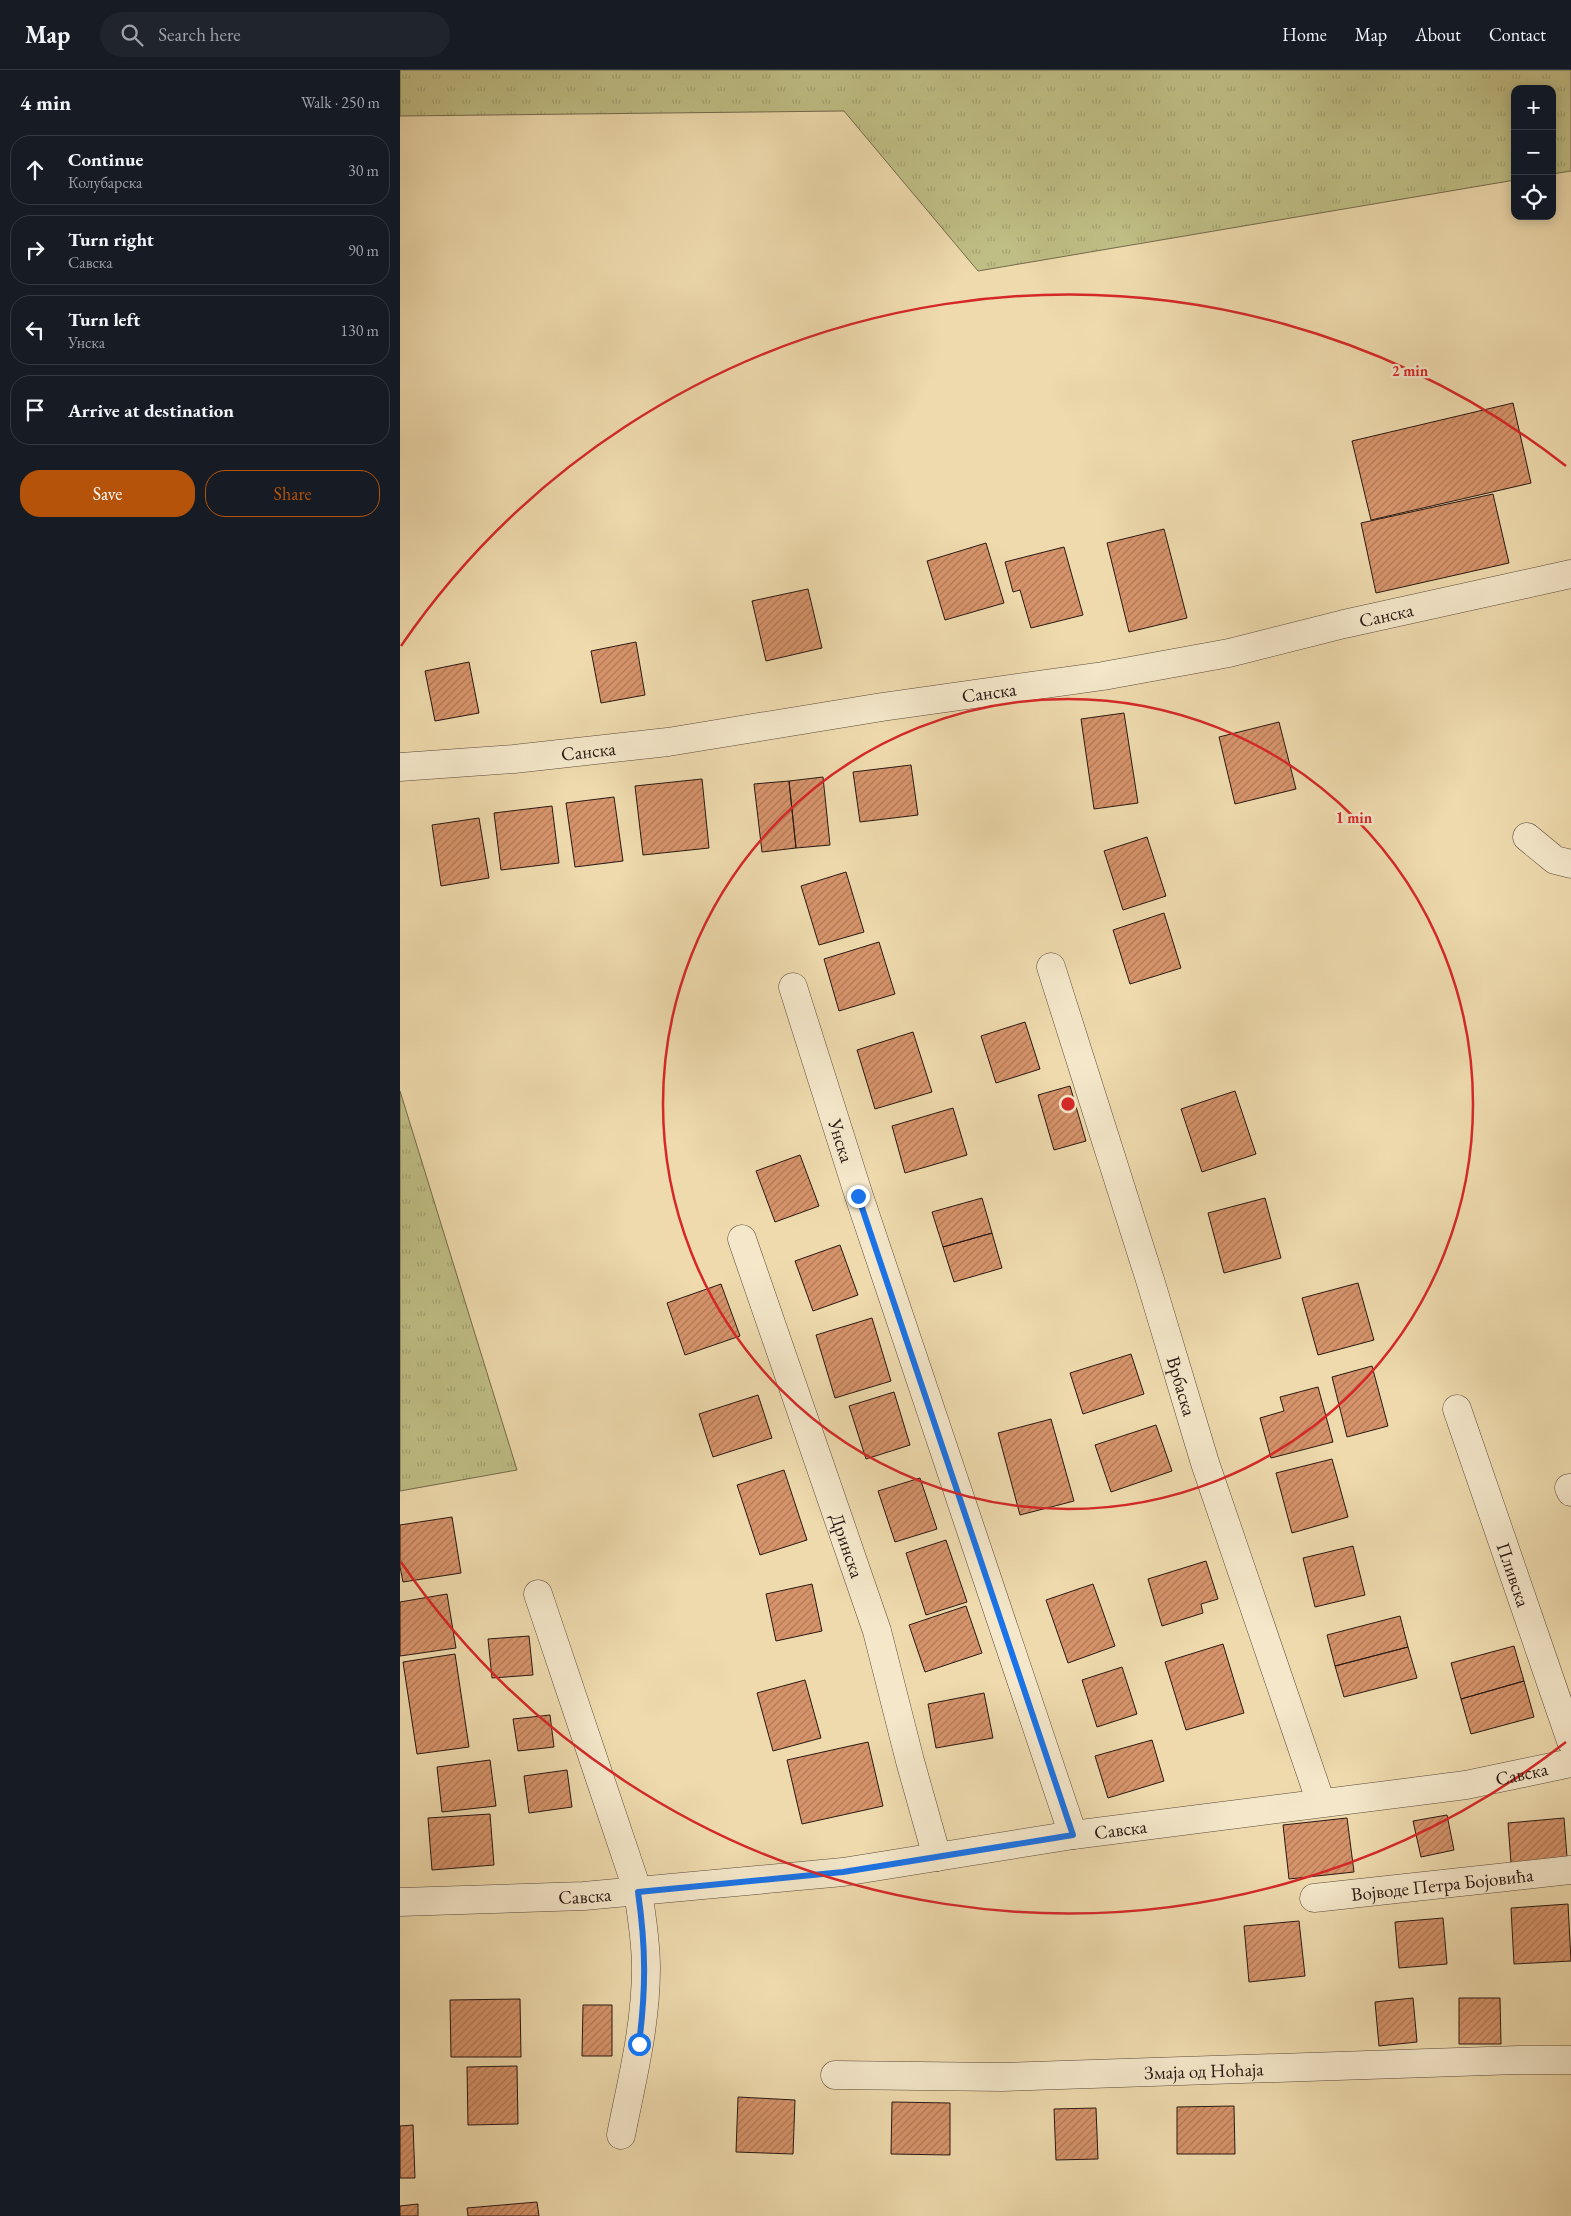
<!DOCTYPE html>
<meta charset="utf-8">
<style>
:root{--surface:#171b24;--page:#20242c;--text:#f1f3f6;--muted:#9ea1a6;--line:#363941;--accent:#b45309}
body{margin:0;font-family:"EB Garamond",serif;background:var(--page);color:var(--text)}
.controls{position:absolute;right:15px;top:15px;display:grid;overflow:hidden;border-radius:10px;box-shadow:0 2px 12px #0003}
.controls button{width:45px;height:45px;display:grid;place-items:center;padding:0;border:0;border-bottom:1px solid var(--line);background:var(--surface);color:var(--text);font:25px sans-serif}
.stop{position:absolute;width:15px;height:15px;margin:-11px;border:4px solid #1a73e8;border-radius:50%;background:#fff}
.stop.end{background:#1a73e8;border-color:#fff;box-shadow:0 1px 5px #0008}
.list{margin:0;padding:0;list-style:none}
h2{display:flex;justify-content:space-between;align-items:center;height:65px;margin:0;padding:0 20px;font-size:21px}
h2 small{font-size:16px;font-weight:400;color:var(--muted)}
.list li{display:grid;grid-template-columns:32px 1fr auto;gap:15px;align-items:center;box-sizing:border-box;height:70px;margin:0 10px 10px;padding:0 10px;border:1px solid var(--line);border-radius:20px}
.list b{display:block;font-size:19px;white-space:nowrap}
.list p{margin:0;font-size:16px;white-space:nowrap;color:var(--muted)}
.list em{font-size:16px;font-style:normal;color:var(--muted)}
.actions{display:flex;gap:10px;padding:15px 20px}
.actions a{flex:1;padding:11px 0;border:1px solid var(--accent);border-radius:20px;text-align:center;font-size:18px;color:var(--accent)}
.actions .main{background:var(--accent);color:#fff}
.icon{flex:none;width:28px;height:28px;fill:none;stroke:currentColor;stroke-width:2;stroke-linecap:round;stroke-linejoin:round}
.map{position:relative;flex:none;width:1171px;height:2146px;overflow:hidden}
header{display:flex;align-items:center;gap:30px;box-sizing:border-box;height:70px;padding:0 25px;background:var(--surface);border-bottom:1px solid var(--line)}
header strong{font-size:24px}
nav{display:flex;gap:28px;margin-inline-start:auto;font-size:18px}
.search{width:350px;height:45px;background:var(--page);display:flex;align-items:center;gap:12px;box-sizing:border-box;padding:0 18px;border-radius:28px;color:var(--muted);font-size:19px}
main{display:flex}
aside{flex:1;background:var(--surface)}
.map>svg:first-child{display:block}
.grass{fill:url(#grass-tufts);stroke:#746b4c}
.building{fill:url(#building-hatch);stroke:#281812}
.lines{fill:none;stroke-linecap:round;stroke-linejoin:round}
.street-casing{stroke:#5a4839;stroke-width:29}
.street{stroke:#f4e7ca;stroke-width:28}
.route{stroke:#1a73e8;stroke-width:6}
.ring{fill:none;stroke:#d62828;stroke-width:2.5}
.labels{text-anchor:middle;stroke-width:4.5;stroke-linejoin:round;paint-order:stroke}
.street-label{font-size:19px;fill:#281812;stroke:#f4e7ca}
.centre{fill:#d62828;stroke:#f4e7ca;stroke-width:2.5}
.ring-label{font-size:15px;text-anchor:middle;font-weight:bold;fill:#d62828;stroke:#f4e7ca;stroke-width:4.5;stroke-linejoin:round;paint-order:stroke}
</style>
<header>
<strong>Map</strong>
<div class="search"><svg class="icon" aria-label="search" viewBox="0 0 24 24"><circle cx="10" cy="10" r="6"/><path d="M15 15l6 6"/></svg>Search here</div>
<nav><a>Home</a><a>Map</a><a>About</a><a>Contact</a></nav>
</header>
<main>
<aside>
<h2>4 min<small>Walk · 250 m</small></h2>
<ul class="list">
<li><svg class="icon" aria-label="ahead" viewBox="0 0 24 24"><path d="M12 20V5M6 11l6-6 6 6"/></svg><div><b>Continue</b><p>Колубарска</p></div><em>30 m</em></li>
<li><svg class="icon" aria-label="right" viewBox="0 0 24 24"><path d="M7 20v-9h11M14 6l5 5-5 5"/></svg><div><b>Turn right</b><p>Савска</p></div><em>90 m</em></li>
<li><svg class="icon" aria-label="left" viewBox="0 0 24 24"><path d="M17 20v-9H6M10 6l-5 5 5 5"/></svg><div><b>Turn left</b><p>Унска</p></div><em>130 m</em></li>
<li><svg class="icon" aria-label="arrive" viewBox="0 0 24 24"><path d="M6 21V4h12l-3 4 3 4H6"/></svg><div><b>Arrive at destination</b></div></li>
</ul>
<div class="actions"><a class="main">Save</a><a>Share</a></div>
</aside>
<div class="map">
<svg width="1171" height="2146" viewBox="0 0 1171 2146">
<defs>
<pattern id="grass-tufts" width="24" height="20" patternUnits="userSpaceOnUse" patternTransform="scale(1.25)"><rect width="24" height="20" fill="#bfbe85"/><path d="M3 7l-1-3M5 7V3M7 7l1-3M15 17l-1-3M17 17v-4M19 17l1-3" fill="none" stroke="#a4a372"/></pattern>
<pattern id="building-hatch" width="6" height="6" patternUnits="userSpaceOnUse" patternTransform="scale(1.25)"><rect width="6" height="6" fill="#d7946b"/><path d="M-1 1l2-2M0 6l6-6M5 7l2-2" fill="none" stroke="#ae7857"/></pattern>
</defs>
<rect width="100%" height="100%" fill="#eedaad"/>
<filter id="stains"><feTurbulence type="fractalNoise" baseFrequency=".004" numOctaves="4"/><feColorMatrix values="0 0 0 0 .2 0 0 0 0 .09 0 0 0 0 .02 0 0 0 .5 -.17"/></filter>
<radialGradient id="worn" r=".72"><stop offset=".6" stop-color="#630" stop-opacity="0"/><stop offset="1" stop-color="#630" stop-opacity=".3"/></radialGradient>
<path class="grass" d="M 0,0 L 1171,0 L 1171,101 L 1152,104 L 1152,19 L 1115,19 L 1115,110 L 578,201 L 444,41 L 0,46 Z
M 0,1021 L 117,1400 L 0,1421 Z"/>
<path class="building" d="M 1113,333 L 1131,413 L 971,450 L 952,371 Z
M 1093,424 L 1109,493 L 976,523 L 961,453 Z
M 764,459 L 787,548 L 729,562 L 707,473 Z
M 586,473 L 604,533 L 545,550 L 527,491 Z
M 664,477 L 683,545 L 631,558 L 620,520 L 613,522 L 605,492 Z
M 408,519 L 422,578 L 366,591 L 352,531 Z
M 236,572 L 245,625 L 201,633 L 191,581 Z
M 69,592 L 79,643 L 35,651 L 25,601 Z
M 724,643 L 738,733 L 694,739 L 681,649 Z
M 879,652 L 896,719 L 835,734 L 819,667 Z
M 511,695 L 518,745 L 460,752 L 453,702 Z
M 423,707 L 430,775 L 396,778 L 389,711 Z
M 302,709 L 309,778 L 243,785 L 235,716 Z
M 389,711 L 396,778 L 362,782 L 354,714 Z
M 214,727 L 223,791 L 175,797 L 166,733 Z
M 152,736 L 159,793 L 101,800 L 94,743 Z
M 79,748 L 89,808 L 41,816 L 32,755 Z
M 747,767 L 766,826 L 723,840 L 704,781 Z
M 446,802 L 464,862 L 419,875 L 401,816 Z
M 764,843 L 781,898 L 730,914 L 713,860 Z
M 479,872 L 495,924 L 439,941 L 424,889 Z
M 625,952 L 640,999 L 596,1013 L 581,966 Z
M 513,962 L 532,1022 L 475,1039 L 457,980 Z
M 670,1016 L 686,1071 L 654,1080 L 638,1025 Z
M 835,1021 L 856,1084 L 802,1102 L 781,1039 Z
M 553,1038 L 567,1085 L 505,1103 L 492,1056 Z
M 400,1085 L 419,1136 L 375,1152 L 356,1101 Z
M 582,1128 L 592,1163 L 543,1177 L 532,1142 Z
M 865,1128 L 881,1188 L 824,1203 L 808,1143 Z
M 592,1163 L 602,1198 L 554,1212 L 543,1177 Z
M 440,1175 L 458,1225 L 413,1241 L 395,1191 Z
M 958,1213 L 974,1270 L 918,1285 L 902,1228 Z
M 321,1214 L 340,1266 L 285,1285 L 267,1233 Z
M 472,1248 L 491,1311 L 435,1328 L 416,1265 Z
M 731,1284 L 744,1324 L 683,1344 L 670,1303 Z
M 972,1296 L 988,1356 L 947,1367 L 932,1307 Z
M 918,1317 L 933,1372 L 871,1388 L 860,1348 L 884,1341 L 880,1327 Z
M 494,1322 L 510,1375 L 466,1389 L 449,1336 Z
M 358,1325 L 372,1368 L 313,1387 L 299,1344 Z
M 651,1349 L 674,1431 L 620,1445 L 598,1363 Z
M 756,1355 L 772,1401 L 711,1422 L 695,1375 Z
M 932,1389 L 948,1447 L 892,1463 L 876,1403 Z
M 384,1400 L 407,1470 L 360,1485 L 337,1415 Z
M 520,1408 L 537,1459 L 495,1472 L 478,1421 Z
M 52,1447 L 61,1503 L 3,1512 L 0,1497 L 0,1455 Z
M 546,1470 L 567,1532 L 526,1545 L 506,1483 Z
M 953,1476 L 965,1525 L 915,1537 L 903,1488 Z
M 806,1491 L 818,1529 L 801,1534 L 803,1543 L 762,1556 L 748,1509 Z
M 412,1514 L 422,1561 L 376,1571 L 366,1524 Z
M 693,1514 L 715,1576 L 668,1593 L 646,1530 Z
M 47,1524 L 56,1578 L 0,1586 L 0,1532 Z
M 566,1536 L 582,1583 L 525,1602 L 509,1555 Z
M 1000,1546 L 1008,1577 L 935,1596 L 927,1565 Z
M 129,1566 L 133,1605 L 92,1608 L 88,1569 Z
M 823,1574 L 844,1643 L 786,1660 L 765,1592 Z
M 1114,1576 L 1124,1611 L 1061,1629 L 1051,1593 Z
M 1008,1577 L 1017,1608 L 944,1627 L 935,1596 Z
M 55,1584 L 69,1677 L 17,1684 L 3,1592 Z
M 722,1597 L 737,1644 L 697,1657 L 682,1610 Z
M 405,1610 L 421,1668 L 373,1681 L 357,1623 Z
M 1124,1611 L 1134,1647 L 1071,1664 L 1061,1629 Z
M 584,1623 L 593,1668 L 536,1678 L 528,1634 Z
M 150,1645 L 154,1677 L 118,1681 L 113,1649 Z
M 752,1670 L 764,1711 L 708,1728 L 695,1686 Z
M 468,1672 L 483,1736 L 402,1754 L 387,1690 Z
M 90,1690 L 96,1736 L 42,1742 L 37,1697 Z
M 167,1700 L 172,1737 L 129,1743 L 124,1706 Z
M 90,1744 L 94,1795 L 32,1800 L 28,1748 Z
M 1047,1745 L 1054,1780 L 1021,1787 L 1013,1751 Z
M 947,1748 L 954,1802 L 889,1809 L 883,1755 Z
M 1164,1748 L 1167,1787 L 1111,1793 L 1108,1753 Z
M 1168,1834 L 1171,1891 L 1114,1894 L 1111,1838 Z
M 1043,1848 L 1047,1894 L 999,1898 L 995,1852 Z
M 899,1851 L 905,1906 L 849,1912 L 844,1856 Z
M 1013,1928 L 1017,1972 L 979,1976 L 975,1932 Z
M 1059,1928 L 1100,1928 L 1101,1974 L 1059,1974 Z
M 120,1929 L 121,1987 L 51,1987 L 50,1930 Z
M 183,1935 L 212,1935 L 212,1986 L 182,1986 Z
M 117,1996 L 118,2054 L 68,2055 L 67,1997 Z
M 338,2027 L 395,2030 L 393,2084 L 336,2082 Z
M 492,2032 L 550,2033 L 550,2085 L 491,2084 Z
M 834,2036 L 835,2084 L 777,2084 L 777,2037 Z
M 696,2038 L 698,2089 L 656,2090 L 654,2039 Z
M 13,2055 L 15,2108 L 0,2108 L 0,2056 Z
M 137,2132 L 139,2146 L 68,2146 L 67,2138 Z
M 18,2134 L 18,2146 L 0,2146 L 0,2136 Z"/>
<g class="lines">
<defs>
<g id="street">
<path id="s1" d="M 0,697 L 114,689 L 268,672 L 482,637 L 703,606 L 829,583 L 944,554 L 1171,504"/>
<path d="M 1127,767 L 1155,790 L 1171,794"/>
<path id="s2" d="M 651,897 L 751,1213 L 805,1393 L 921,1733"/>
<path id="s3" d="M 393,917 L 459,1126 L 673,1765"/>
<path id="s4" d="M 342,1169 L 477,1561 L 510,1691 L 537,1787"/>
<path id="s5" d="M 1057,1339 L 1171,1671"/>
<path d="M 1169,1418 L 1171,1422"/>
<path d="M 138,1524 L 238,1822 C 242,1847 246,1873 246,1898 C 246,1955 232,2010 221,2065"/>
<path id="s6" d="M 914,1828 L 1171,1800"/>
<path id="s7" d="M 0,1832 L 184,1826 L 443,1802 L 673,1765 L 1066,1715 L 1171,1693"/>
<path id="s8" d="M 435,2005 L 602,2007 L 1118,1990 L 1171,1990"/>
</g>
</defs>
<use href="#street" class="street-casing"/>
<use href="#street" class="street"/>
</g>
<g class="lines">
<path class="route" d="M 239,1974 C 246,1918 246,1878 238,1822 L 443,1802 L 673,1765 L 458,1126"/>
</g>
<g class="ring">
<circle cx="668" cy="1034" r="405"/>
<path d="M1166 1672A809 809 0 0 1 1 1492M1 576A809 809 0 0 1 1166 396"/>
</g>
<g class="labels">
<g class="street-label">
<text dy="7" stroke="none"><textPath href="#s1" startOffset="999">Санска</textPath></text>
<text dy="7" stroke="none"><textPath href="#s1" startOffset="594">Санска</textPath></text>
<text dy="7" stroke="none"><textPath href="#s1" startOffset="189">Санска</textPath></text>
<text dy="7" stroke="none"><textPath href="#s3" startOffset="161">Унска</textPath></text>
<text dy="7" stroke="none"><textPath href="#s2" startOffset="439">Врбаска</textPath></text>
<text dy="7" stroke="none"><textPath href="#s4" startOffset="324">Дринска</textPath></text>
<text dy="7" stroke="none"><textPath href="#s5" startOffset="175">Пливска</textPath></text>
<text dy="7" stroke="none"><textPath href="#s7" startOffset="1130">Савска</textPath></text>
<text dy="7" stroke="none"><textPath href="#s7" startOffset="725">Савска</textPath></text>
<text dy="7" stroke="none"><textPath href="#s6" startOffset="129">Војводе Петра Бојовића</textPath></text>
<text dy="7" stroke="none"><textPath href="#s7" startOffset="185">Савска</textPath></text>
<text dy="7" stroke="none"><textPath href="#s8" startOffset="369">Змаја од Ноћаја</textPath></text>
</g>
</g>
<circle cx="668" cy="1034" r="8" class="centre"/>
<g class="ring-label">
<text x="1010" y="306">2 min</text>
<text x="954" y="753">1 min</text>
</g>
<rect width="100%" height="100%" filter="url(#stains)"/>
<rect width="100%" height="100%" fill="url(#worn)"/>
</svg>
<div class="controls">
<button>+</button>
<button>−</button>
<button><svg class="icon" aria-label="locate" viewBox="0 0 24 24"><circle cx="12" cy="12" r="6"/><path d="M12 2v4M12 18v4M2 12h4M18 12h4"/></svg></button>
</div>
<div class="stop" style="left:239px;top:1974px"></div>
<div class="stop end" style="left:458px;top:1126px"></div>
</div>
</main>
